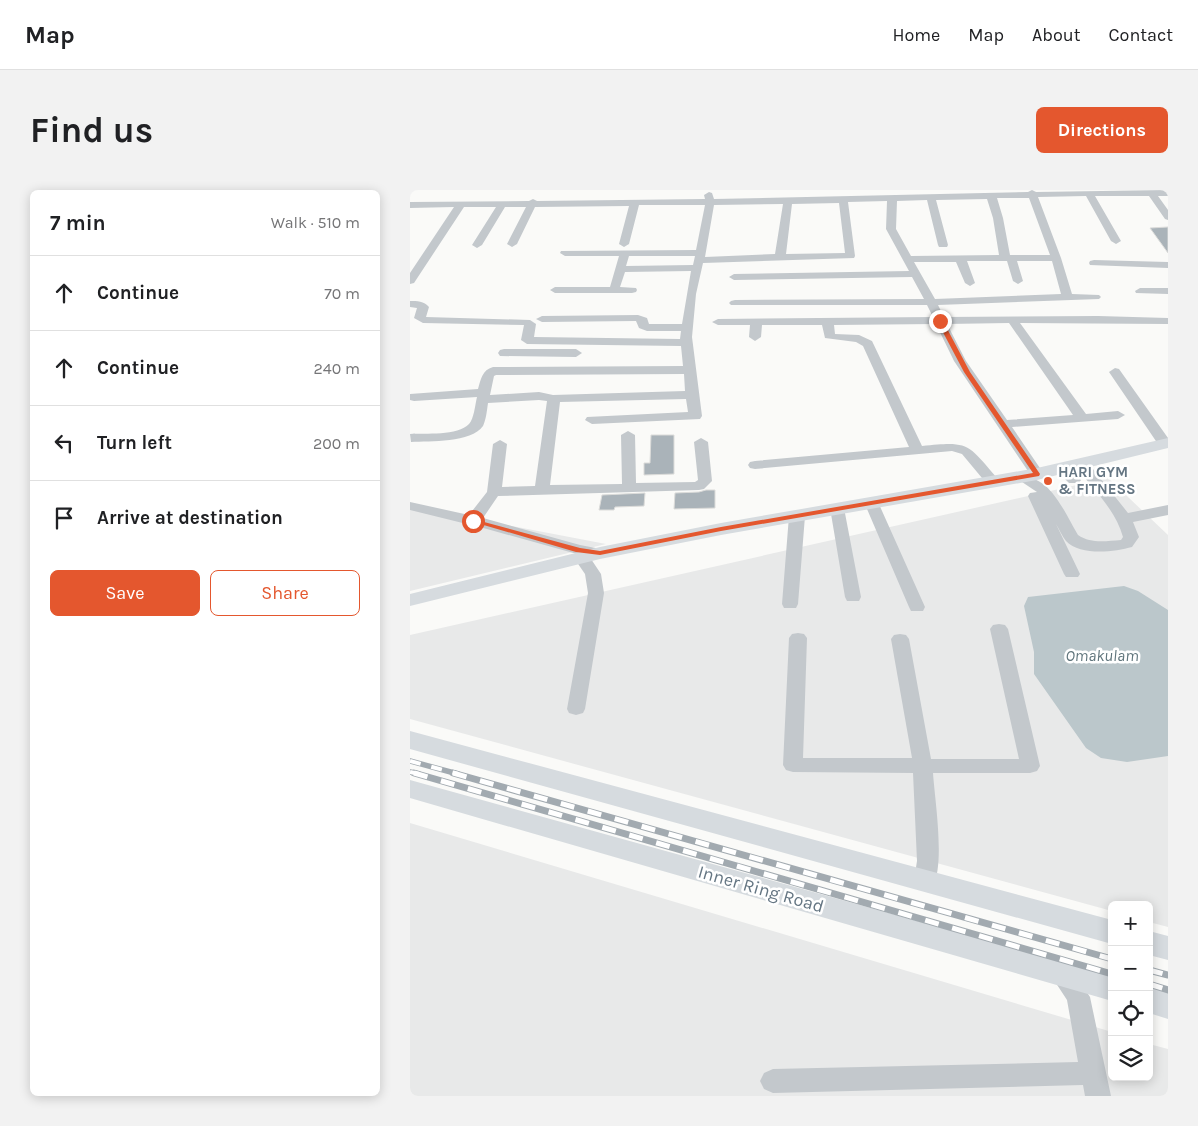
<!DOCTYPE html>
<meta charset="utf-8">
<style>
:root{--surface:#fff;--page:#f2f2f2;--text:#202124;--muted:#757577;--line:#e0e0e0;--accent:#e4572e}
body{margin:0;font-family:Karla,sans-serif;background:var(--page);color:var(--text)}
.controls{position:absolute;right:15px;bottom:15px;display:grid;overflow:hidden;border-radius:8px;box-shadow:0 2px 12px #0003}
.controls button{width:45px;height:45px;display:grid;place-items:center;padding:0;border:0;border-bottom:1px solid var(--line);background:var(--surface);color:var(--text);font:25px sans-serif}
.stop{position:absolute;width:15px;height:15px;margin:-11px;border:4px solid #e4572e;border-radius:50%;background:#fff}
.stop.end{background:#e4572e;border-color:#fff;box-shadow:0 1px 5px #0008}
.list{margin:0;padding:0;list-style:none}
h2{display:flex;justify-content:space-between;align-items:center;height:65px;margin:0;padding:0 20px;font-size:21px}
h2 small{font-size:16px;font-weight:400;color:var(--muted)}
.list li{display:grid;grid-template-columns:32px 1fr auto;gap:15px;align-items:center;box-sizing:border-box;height:75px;padding:0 20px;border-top:1px solid var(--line)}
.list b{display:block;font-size:19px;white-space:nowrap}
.list em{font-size:16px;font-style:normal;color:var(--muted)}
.actions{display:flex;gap:10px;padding:15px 20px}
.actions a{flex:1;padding:11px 0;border:1px solid var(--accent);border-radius:8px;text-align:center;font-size:18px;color:var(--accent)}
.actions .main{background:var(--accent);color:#fff}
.icon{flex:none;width:28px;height:28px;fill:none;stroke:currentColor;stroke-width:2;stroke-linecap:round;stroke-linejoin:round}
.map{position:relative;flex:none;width:758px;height:906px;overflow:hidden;border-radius:8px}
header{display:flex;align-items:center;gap:30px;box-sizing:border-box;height:70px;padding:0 25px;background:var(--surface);border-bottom:1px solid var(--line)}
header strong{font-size:24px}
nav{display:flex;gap:28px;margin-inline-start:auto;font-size:18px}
.intro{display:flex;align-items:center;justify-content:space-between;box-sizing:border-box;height:120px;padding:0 30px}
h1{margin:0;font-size:35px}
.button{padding:12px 22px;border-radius:8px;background:var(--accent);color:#fff;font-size:18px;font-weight:700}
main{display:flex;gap:30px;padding:0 30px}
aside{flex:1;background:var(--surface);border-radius:8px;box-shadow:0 2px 12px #0003}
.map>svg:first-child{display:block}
.built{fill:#e8e9e9}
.water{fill:#bbc7cb}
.building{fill:#aab3b9;stroke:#dcdcda}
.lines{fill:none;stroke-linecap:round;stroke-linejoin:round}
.minor{fill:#c3c8cc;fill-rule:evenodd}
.major{fill:#d6dbdf;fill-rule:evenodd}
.rail-far1-casing{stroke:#a2aab0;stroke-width:5.5}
.rail-casing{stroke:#a2aab0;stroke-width:7}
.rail-far1{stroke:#fff;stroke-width:4;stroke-dasharray:11;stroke-linecap:butt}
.rail{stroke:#fff;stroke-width:5;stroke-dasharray:14;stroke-linecap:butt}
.route{fill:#e4572e}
.poi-dot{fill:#e4572e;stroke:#fff;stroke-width:2}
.labels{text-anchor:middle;stroke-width:5;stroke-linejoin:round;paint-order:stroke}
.poi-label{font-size:15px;font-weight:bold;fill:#657683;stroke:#fff;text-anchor:start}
.water-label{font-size:16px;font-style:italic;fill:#60757c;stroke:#fff}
.near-street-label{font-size:18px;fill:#657683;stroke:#fff}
</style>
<header>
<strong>Map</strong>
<nav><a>Home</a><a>Map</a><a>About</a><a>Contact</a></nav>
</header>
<div class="intro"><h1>Find us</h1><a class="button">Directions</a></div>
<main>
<aside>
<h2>7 min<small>Walk · 510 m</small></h2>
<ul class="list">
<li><svg class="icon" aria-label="ahead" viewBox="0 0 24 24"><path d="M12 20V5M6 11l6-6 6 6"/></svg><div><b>Continue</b></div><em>70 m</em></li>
<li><svg class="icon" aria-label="ahead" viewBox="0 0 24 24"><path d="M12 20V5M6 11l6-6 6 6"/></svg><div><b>Continue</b></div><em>240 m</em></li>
<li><svg class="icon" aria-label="left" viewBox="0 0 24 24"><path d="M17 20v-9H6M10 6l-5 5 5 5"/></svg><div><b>Turn left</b></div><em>200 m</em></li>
<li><svg class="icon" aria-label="arrive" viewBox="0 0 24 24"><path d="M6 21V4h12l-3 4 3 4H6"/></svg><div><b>Arrive at destination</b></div></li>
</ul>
<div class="actions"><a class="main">Save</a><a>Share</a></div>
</aside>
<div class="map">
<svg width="758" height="906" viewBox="0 0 758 906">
<rect width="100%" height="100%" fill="#fafaf8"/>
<path class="built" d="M 698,288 L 758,345 L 758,737 L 739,732 L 739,715 L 702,715 L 702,721 L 0,529 L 0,445 Z
M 0,316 L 70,330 L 196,354 L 0,401 Z
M 0,633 L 702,842 L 702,887 L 739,887 L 739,854 L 758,859 L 758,906 L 0,906 Z"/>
<path class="water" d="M 714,396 L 728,401 L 758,420 L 758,566 L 717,572 L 691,568 L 676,558 L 624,484 L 624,462 L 614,416 L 618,407 Z"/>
<path class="building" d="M 758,37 L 758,63 L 740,38 Z
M 241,245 L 264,245 L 264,284 L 234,285 L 234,273 L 240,273 Z
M 296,300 L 305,300 L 305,318 L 264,319 L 265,303 L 289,302 Z
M 235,303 L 234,316 L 205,317 L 204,320 L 189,320 L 192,305 Z"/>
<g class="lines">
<path class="minor" d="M 622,0 L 626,2 L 758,0 L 758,6 L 748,6 L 758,20 L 758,30 L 755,29 L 739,6 L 685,6 L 711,51 L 706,54 L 701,51 L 676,6 L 628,7 L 651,68 L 662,104 L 689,105 L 691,107 L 689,109 L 528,115 L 534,127 L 688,126 L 758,128 L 758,134 L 610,133 L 676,224 L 708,221 L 715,225 L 708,229 L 602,237 L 634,284 L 632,287 L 622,287 L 544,171 L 526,134 L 424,135 L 425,144 L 449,145 L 462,151 L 512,256 C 559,251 557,253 587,288 L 589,291 L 587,294 L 577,294 L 552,264 L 542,261 L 345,279 L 340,278 L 338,275 L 340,272 L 345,271 L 499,257 L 453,156 L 446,152 L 415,148 L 412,135 L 352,135 L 351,147 L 345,151 L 339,147 L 340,135 L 308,135 L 302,132 L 308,129 L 523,127 L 517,115 L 321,115 L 319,113 L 321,111 L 325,110 L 514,109 L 502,87 L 324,90 L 319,87 L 324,84 L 499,81 L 476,39 L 477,11 L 438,12 L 445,66 L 444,68 L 293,73 L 286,104 L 282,147 L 292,226 L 290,229 L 182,234 L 175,230 L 177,227 L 278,222 L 276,209 L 150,212 L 140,295 L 212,294 L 211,245 L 218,241 L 225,245 L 226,293 L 285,292 L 288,290 L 284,252 L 291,248 L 298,252 L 302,291 L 294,299 L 289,300 L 88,306 L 73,328 L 170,355 L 196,360 L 198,363 L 196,366 L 179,366 L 191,384 L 194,403 L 175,519 L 173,523 L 166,525 L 159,523 L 157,519 L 178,403 L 175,384 L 164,368 L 167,364 L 77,339 L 0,320 L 0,312 L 59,325 L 77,302 L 83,254 L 90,250 L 97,254 L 92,297 L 125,296 L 137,211 L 129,210 L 78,213 C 77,220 76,230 73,236 C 61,253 20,251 1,252 L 0,244 C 15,243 48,246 59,234 C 64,229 65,215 67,207 L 4,211 L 0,210 L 0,204 L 68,199 C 71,189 72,180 83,177 L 273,176 L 271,156 L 117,154 L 111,150 L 114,135 L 13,133 L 4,128 L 7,118 L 0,117 L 0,111 C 7,111 14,111 19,117 L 16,127 L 120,130 L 126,134 L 124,147 L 270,149 L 271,141 L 237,141 L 229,138 L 226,131 L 132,132 L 126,129 L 132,126 L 228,125 L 237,128 L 239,134 L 272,134 L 281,81 L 215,82 L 210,97 L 226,98 L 227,100 L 226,102 L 222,103 L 145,103 L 140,100 L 145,97 L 200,97 L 209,66 L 155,66 L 150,63 L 151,61 L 286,60 L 295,15 L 229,15 L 219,54 L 214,57 L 209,54 L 219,16 L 125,17 L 107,54 L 102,57 L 97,54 L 116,17 L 95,17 L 72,55 L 67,58 L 62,55 L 86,17 L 54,17 L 4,93 L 0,94 L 0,83 L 44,17 L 0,18 L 0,12 L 119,11 L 123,9 L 127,11 L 295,9 L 294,5 L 299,2 L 302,3 L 304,9 L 618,2 ZM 587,8 L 619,8 L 640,65 L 600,65 L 593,28 ZM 577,9 L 583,28 L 589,65 L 501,66 L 486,39 L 487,11 L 517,10 L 528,55 L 529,57 L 537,57 L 538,55 L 526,10 ZM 429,13 L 435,63 L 376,64 L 382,14 ZM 373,14 L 365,64 L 295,67 L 304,15 ZM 219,66 L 285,66 L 283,75 L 216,76 ZM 557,71 L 597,71 L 603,91 L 608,94 L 613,91 L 607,71 L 642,71 L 651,104 L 525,109 L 504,72 L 546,72 L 555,93 L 560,96 L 565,93 ZM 599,133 L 663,225 L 597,230 L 556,171 L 537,134 ZM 274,184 L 275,201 L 143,205 L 129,202 L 80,205 L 84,186 L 86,185 Z
M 684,70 L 758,72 L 758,78 L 680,75 L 679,73 L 680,71 Z
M 730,98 L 758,98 L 758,104 L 726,103 L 725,101 Z
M 94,159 L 166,159 L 172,163 L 166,167 L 90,166 L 88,163 L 90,160 Z
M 705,178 L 709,179 L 758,248 L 758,257 L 750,257 L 699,182 Z
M 672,271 L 677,272 L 683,279 L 718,323 L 758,315 L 758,325 L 723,332 L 729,347 L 722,357 C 704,362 670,366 656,351 C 652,346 649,339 646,334 L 670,384 L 668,387 L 656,387 L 654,384 L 618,306 L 620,303 L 627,302 L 612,292 L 614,289 C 639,283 657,327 668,345 C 681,354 696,351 711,350 L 713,347 C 705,318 682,299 665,275 L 667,272 Z
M 652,275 C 660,277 667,284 671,290 L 669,293 L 659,293 L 645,279 L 647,276 Z
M 461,308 L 466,309 L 468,312 L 515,417 L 513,421 L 501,421 L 499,417 L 454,312 L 456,309 Z
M 427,314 L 432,315 L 434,318 L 451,407 L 449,411 L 437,411 L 435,407 L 420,318 L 422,315 Z
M 387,321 L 392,323 L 395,326 L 388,414 L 386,418 L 374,418 L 372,414 L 379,326 L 382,323 Z
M 589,434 L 595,435 L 598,439 L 630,576 L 627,581 L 620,583 L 523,583 C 525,611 535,673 523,696 L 515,699 L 507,696 L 504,690 L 507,671 L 503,583 L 383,582 L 376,580 L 373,575 L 379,448 L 382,444 L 388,443 L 394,444 L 397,448 L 393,568 L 502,568 L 481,449 L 484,445 L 490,444 L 496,445 L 499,449 L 521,569 L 609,569 L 580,439 L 583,435 Z
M 652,774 L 660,777 L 680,807 L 701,906 L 675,906 L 673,895 L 363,903 L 354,899 L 350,891 L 354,883 L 363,879 L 668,872 L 657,810 L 640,784 L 644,777 Z"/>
<path class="major" d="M 758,248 L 758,258 L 627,290 L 311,345 L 190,369 L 0,416 L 0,404 L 190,357 L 311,333 L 627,278 Z
M 0,541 L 702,730 L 702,754 L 0,559 Z
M 0,590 L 702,785 L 702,811 L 0,608 Z
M 739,741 L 758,746 L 758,770 L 739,765 Z
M 739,796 L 758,801 L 758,829 L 739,823 Z"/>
<defs>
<path id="rail-far1" d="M 0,571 L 48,584
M 0,582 L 9,584"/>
<path id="rail" d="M 4,583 L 702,784
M 43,583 L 702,769
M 739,780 L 758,785
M 739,794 L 758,800"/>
</defs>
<use href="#rail-far1" class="rail-far1-casing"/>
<use href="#rail" class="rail-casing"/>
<use href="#rail-far1" class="rail-far1"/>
<use href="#rail" class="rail"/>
</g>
<path class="route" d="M 530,130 L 533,131 L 560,182 L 630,284 L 629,286 L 311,341 L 190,365 L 166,362 L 60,331 L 63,329 L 170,358 L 190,361 L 311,337 L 623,283 L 554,182 L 527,131 Z"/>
<circle class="poi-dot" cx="638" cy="291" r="5"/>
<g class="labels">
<g class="poi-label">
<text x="648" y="287">HARI GYM<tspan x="648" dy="17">&amp; FITNESS</tspan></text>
</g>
<g class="water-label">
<text x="692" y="471">Omakulam</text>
</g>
<g class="near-street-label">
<text transform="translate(351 699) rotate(16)" y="6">Inner Ring Road</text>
</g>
</g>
</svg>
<div class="controls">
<button>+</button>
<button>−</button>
<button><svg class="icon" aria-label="locate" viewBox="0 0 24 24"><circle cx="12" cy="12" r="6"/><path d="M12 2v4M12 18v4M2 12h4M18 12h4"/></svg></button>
<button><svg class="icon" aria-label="layers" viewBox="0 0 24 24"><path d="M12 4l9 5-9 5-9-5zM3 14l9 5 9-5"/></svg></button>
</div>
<div class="stop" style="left:63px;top:331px"></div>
<div class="stop end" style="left:530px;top:131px"></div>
</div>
</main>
